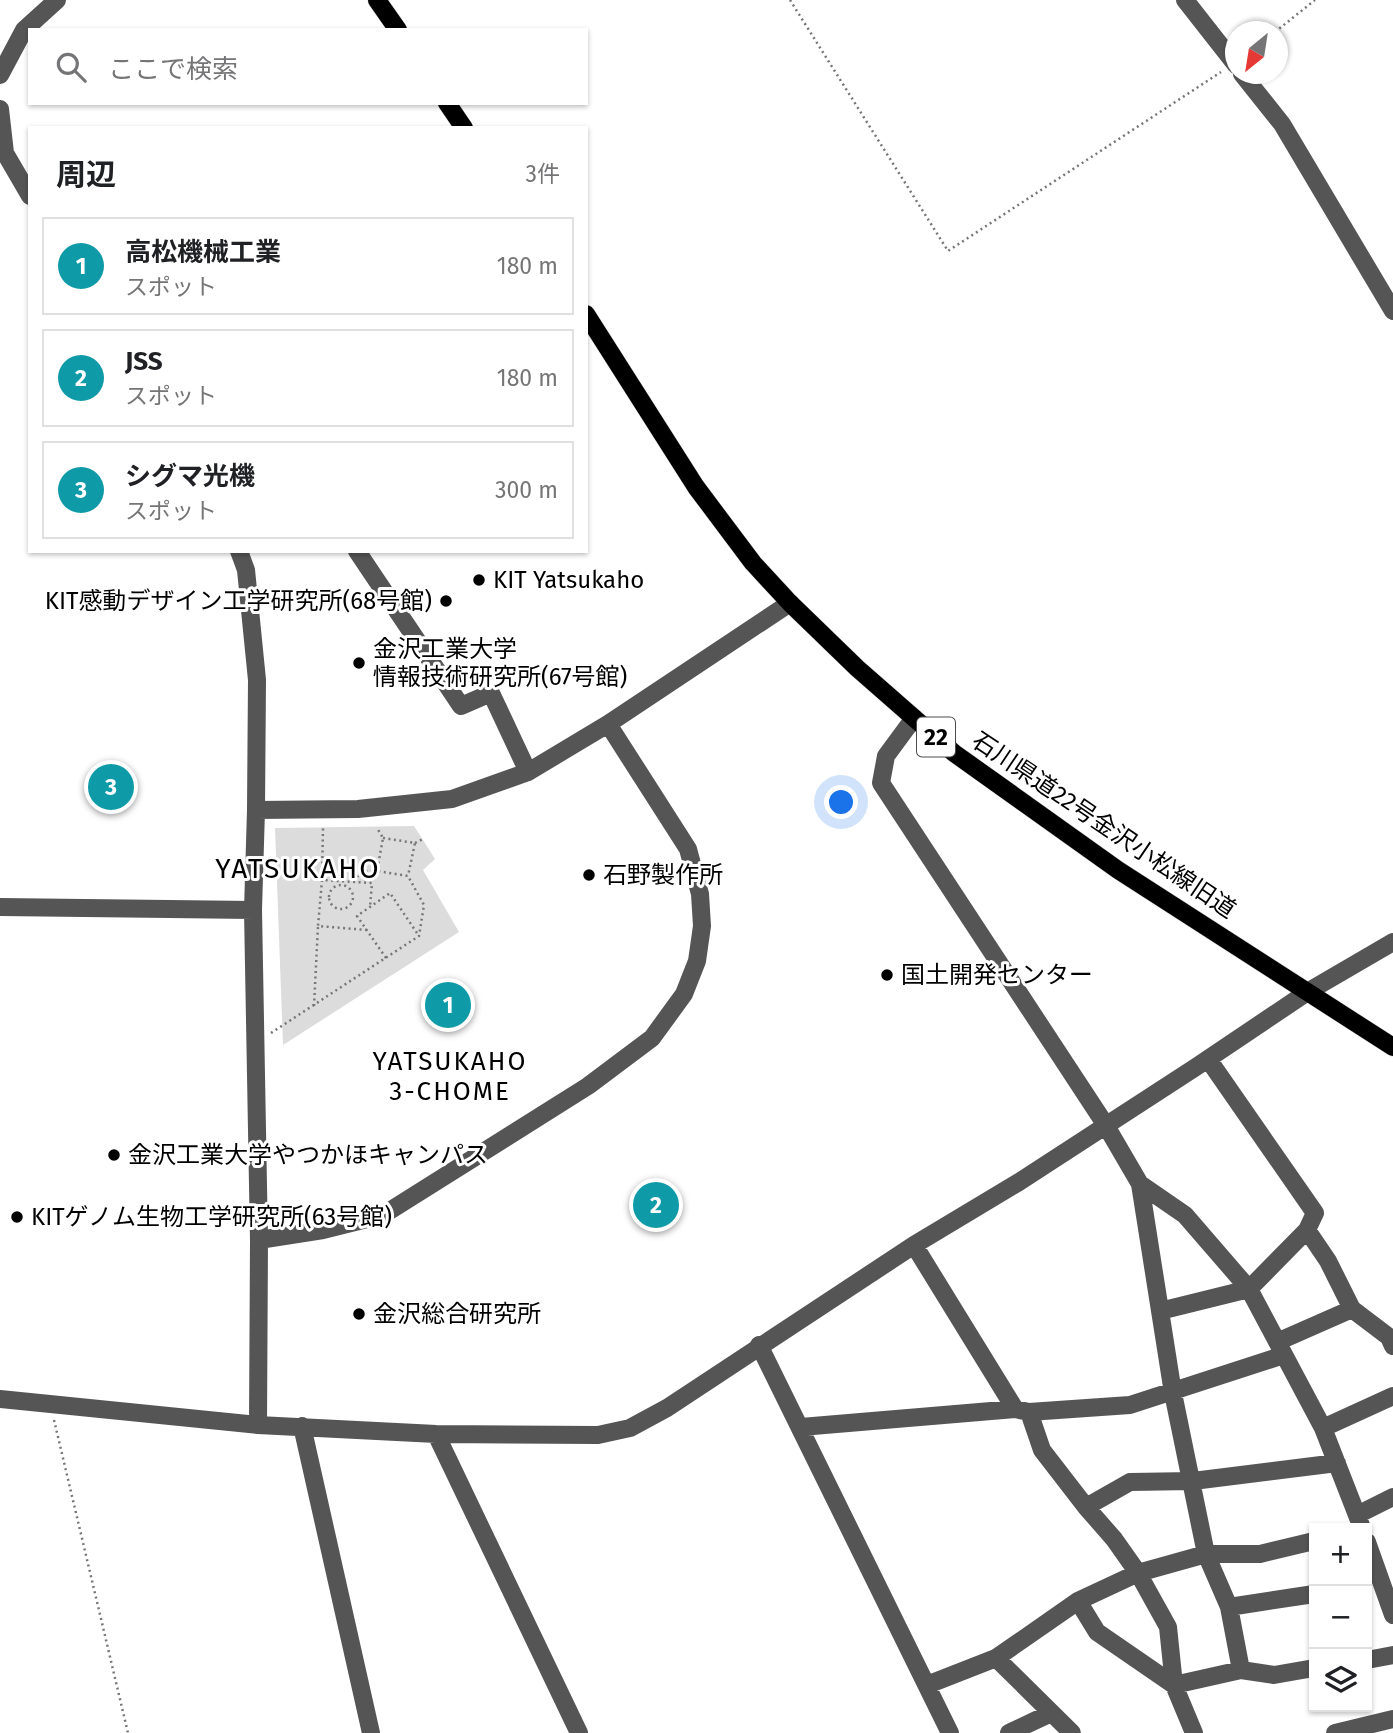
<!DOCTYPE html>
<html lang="ja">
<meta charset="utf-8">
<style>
:root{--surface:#fff;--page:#f2f2f2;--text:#202124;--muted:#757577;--line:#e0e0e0;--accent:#000}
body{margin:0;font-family:"Fira Sans","Noto Sans JP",sans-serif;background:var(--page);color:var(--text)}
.controls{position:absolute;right:21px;bottom:21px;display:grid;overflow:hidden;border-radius:0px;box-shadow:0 2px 5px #0004}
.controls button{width:63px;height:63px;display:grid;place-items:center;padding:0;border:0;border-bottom:2px solid var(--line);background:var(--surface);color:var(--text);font:35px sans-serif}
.compass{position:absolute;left:1225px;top:21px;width:63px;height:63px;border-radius:50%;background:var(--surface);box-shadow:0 2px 5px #0004;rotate:210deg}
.you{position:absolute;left:842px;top:803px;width:24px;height:24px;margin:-18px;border:5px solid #fff;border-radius:50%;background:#1a73e8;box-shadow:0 0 0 10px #1a73e833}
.badge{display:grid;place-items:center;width:46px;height:46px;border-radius:50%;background:var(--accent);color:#fff;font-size:23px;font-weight:700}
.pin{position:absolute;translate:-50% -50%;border:4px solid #fff;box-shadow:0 2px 7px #0006}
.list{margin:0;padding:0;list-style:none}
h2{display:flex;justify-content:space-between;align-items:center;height:91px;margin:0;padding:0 28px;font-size:30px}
h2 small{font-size:23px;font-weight:400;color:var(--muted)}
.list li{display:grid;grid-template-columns:46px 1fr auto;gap:21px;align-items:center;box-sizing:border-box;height:98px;margin:0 14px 14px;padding:0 14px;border:2px solid var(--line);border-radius:0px}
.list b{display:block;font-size:26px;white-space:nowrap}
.list p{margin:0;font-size:23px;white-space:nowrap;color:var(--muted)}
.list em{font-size:23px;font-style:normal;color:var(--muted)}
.icon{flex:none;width:38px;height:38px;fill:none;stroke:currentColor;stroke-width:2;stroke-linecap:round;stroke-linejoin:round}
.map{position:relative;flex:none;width:1393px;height:1733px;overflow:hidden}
.search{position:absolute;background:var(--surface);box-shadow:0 2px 5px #0004;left:28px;top:28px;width:560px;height:77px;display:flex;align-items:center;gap:18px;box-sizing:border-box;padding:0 24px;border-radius:0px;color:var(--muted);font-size:26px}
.panel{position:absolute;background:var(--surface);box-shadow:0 2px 5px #0004;left:28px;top:126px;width:560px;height:427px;border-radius:0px}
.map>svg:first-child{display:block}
.green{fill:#dcdcdc}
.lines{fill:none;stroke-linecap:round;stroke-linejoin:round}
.major-casing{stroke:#dbdbdb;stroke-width:19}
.path{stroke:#777;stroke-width:2.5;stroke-dasharray:2 3.5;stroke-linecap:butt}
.minor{stroke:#555;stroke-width:18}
.major{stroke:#000;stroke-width:18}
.poi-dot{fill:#000;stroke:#fff;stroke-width:2.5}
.labels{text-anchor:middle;stroke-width:6;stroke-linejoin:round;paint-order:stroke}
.shield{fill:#fff;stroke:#4c4c4c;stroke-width:2}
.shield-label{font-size:23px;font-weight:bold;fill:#000}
.poi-label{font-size:24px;fill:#000;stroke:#fff;text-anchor:start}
.street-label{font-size:24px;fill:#000;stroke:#fff}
.neighbourhood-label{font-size:26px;letter-spacing:2px;fill:#000;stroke:#fff}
.quarter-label{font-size:28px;letter-spacing:2px;fill:#000;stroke:#fff}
</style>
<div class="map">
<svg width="1393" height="1733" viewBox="0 0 1393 1733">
<rect width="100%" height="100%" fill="#fff"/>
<path class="green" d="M 414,826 L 435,859 L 423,870 L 459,932 L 283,1045 L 275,828 Z"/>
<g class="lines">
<defs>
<path id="major" d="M 377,0 L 398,30
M 447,103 L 464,128
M 586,314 L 696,487 L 753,563 L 790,603 L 857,668 L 954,753 L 1118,870 L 1393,1047"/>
</defs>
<use href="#major" class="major-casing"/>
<path class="path" d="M 790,0 L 948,251 L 1221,72
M 1275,32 L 1315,0
M 383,838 L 415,843 L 408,876
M 415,843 L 423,839
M 322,880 L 323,828
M 353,881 L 363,871 L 377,871
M329 897a12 12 0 1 1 24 0a12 12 0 1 1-24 0Z
M 367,930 L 318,926 L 322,880 L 372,883 L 370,907
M 386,958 L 357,916 L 390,893 L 419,936
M 314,1006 L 318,926
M 271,1033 L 419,936 L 424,905 L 408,876 L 377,871 L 383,838 L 377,828
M 54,1420 L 128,1733"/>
<path class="minor" d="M 1185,0 L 1236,65
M 1242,74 L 1282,124 L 1393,311
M 0,75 L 24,30 L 57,0
M 0,109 L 5,153 L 30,196
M 239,551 L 246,570 L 257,680 L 256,810 L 358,809 L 452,799 L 528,772 L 608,724 L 790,603
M 357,551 L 461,706 L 491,693 L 528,772
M 914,718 L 886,756 L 881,783 L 1105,1124 L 1140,1184 L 1185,1215 L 1249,1289 L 1323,1428 L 1362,1528
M 256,810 L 253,910 L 259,1240 L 258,1425
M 0,907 L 253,910
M 1208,1059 L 1315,1213 L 1307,1230 L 1328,1261 L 1352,1309 L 1389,1337 L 1393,1346
M 1140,1184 L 1173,1393 L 1206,1554 L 1229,1607 L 1241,1670
M 259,1240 L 323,1230 L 383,1215 L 588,1086 L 652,1038 L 684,994 L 697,961 L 702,926 L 700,894 L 688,849 L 608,724
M 914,1245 L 1015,1409
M 1160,1311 L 1249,1289 L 1307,1230
M 1277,1342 L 1352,1309
M 759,1345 L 950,1733
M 0,1399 L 258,1425 L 436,1434 L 598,1435 L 630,1428 L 667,1408 L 914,1245 L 1019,1182 L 1196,1067 L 1309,991 L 1393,942
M 1029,1412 L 1042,1450 L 1086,1507 L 1114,1539 L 1138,1573 L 1168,1627 L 1174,1685 L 1194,1733
M 302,1426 L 371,1733
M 801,1427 L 1015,1409 L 1029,1412 L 1130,1405 L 1284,1355
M 1323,1428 L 1393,1396
M 436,1434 L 579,1733
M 1086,1507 L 1130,1482 L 1193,1481 L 1337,1463
M 1357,1515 L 1393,1497
M 1367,1542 L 1393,1615
M 1078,1601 L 1097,1632 L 1174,1685 L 1241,1670 L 1274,1675 L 1314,1668
M 1229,1607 L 1314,1594
M 996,1658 L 1072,1733
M 1367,1660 L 1393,1655
M 927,1685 L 996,1658 L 1078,1601 L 1138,1573 L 1206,1554 L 1260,1554 L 1314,1541
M 1009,1733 L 1051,1713
M 1335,1733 L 1393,1719"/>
<use href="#major" class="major"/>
</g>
<g class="poi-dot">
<circle cx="479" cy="580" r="7"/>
<circle cx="446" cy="601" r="7"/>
<circle cx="359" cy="663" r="7"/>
<circle cx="589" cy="875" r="7"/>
<circle cx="887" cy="975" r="7"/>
<circle cx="114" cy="1155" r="7"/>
<circle cx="17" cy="1217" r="7"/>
<circle cx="359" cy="1314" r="7"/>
</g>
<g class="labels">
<rect class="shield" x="917" y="717.5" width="38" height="39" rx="5"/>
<g class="shield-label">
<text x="936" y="745">22</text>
</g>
<g class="poi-label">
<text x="493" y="588">KIT Yatsukaho</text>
<text x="432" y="609" text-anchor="end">KIT感動デザイン工学研究所(68号館)</text>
<text x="373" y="657">金沢工業大学<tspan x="373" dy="28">情報技術研究所(67号館)</tspan></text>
<text x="603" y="883">石野製作所</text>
<text x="901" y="983">国土開発センター</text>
<text x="128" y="1163">金沢工業大学やつかほキャンパス</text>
<text x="31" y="1225">KITゲノム生物工学研究所(63号館)</text>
<text x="373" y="1322">金沢総合研究所</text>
</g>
<g class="street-label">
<text transform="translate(1104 825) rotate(34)" y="8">石川県道22号金沢小松線旧道</text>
</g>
<g class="neighbourhood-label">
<text x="450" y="1070">YATSUKAHO<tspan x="450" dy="30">3-CHOME</tspan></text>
</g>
<g class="quarter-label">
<text x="298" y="878">YATSUKAHO</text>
</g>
</g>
</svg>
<div class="controls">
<button>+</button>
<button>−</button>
<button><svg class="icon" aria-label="layers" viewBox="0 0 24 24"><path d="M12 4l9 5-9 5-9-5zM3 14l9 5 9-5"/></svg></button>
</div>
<svg class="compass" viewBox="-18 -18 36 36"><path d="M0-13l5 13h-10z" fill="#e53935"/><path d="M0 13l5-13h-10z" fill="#757577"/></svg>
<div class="you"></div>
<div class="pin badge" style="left:448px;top:1005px;background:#0f9aa8">1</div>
<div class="pin badge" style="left:656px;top:1205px;background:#0f9aa8">2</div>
<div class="pin badge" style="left:111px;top:787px;background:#0f9aa8">3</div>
<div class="search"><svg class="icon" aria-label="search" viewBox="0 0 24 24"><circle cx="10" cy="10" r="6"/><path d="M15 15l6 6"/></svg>ここで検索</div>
<section class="panel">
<h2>周辺<small>3件</small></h2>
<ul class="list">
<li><span class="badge" style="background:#0f9aa8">1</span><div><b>高松機械工業</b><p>スポット</p></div><em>180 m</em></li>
<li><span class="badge" style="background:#0f9aa8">2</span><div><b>JSS</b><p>スポット</p></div><em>180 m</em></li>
<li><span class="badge" style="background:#0f9aa8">3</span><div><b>シグマ光機</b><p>スポット</p></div><em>300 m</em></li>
</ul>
</section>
</div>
